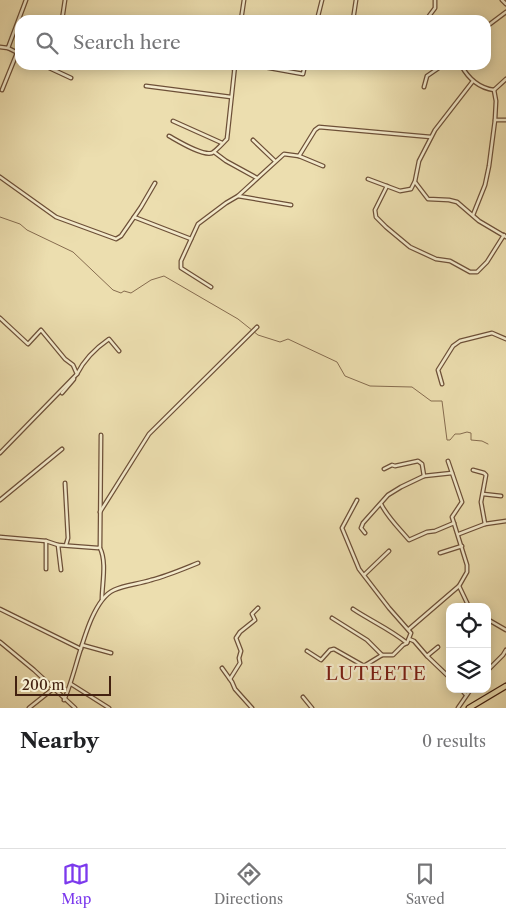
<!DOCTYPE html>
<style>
:root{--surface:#fff;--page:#f2f2f2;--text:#202124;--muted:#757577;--line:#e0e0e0;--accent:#7c3aed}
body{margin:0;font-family:"Libre Caslon Text",serif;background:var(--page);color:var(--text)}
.controls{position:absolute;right:15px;bottom:15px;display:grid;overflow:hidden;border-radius:10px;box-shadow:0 2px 12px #0003}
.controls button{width:45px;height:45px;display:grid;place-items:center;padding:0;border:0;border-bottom:1px solid var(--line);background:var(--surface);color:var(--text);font:25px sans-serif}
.scale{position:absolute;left:15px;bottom:12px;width:96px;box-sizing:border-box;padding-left:5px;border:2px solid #432110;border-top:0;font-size:14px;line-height:18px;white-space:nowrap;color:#432110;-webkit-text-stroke:4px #f3eacb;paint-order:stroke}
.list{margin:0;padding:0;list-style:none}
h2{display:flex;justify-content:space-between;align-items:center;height:65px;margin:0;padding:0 20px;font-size:21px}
h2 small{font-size:16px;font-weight:400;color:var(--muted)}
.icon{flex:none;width:28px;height:28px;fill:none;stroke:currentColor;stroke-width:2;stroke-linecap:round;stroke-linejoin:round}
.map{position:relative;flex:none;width:506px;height:708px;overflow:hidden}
.search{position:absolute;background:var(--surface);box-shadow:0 2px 12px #0003;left:15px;right:15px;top:15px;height:55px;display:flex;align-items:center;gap:12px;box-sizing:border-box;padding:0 18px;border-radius:15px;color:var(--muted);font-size:19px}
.sheet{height:140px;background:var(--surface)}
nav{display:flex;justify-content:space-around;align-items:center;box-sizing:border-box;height:70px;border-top:1px solid var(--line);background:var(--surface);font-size:14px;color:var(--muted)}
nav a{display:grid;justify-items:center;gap:2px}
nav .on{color:var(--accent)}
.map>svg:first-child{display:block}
</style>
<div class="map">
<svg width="506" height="708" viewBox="0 0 506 708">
<rect width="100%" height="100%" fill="#ecdeaf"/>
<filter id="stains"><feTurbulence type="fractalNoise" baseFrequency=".004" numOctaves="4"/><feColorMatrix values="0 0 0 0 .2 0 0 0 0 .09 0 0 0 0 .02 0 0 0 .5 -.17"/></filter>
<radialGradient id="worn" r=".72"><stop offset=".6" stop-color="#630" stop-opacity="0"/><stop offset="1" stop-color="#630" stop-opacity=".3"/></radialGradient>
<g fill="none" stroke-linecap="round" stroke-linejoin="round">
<path stroke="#866c4f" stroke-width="1" d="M0,217L20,224L27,230L73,252L113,290L121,293L124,291L131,293L151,280L164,276L238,319L258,335L280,342L288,339L337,362L345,376L370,386L412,387L431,401H442L447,440H450L455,434H460L467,432L471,433V440L482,441L488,444"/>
<g stroke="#6d5038" stroke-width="5">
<g id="minor">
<path d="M502,0L506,4"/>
<path d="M62,20L65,0"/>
<path d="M241,20L244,0"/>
<path d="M317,20L322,0"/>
<path d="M353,20L356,0"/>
<path d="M430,20L429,16L435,8V0"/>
<path d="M486,27L506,12"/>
<path d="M0,47L8,48L20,54"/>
<path d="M8,48L26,0"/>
<path d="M43,65L71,78"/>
<path d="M208,65L235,68"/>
<path d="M253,65L303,74L305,65"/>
<path d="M461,65C468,78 479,88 494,90L506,79"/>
<path d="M146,86L231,97"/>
<path d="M424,87L427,76L443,65"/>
<path d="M2,90L17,53"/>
<path d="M495,120H506"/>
<path d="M173,121L222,143"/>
<path d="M169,136C178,141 202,156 212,153C216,151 223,143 227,139L235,65"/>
<path d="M253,140L275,161"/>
<path d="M214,152L226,161L257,178"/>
<path d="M299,156L315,130L319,127L431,137"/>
<path d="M0,177L56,217L116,239L121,236L141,207L155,183"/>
<path d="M368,179L400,191L411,189L415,181L419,161L435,130L473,81"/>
<path d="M415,182L428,199L449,200L457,202L479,221L506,237"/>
<path d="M387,186L375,210L376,217L386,227L410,247L436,259L450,261L470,272H477L487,262L504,235"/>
<path d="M238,196L291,205"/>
<path d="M473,215L485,185L489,166L495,120L496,101L494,90"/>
<path d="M134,217L191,239"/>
<path d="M211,287L181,268V261L198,224L226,203L238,196L284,154L299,156L323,166"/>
<path d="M0,318L28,344L41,330L65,359L73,365L77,374"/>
<path d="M442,384L438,370L453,346L460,341L492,333L506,339"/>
<path d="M62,393L74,379"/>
<path d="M0,453L77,374C84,360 96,348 109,339L119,351"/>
<path d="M448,461L462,502L452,517L467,565V572L459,586L469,607"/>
<path d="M384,469L392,465L395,466L418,461L422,464L424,476"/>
<path d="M473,470L484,473L486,475L481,502L485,524"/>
<path d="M65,483L68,538L66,545"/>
<path d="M483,494L501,496"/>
<path d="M0,500L62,449"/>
<path d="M381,504C388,518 399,528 409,540L427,532L435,531L454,523"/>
<path d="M100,512L149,434L257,327"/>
<path d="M365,533L361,528L363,523L388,495L401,487L424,476L452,473"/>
<path d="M459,534L485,524L506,521"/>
<path d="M0,537L46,541L58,545"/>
<path d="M46,541V569"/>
<path d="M100,548C107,562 102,584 102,599"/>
<path d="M440,553L462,546"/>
<path d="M61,570L58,545L98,548L100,547L101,435"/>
<path d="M364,575L389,551"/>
<path d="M0,609L81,649"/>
<path d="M353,609C371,621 390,629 407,643"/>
<path d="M332,618L367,640L382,655"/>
<path d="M487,619L506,630"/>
<path d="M409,629L459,586"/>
<path d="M409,639L414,641L427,656L438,647"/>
<path d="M0,642L34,670L75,708"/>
<path d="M82,645L111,653"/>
<path d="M307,651L321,660L330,650L334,649L364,666L382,655H393L403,645L407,643L411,633L389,608L359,569L342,528L357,500"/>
<path d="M427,656L450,678"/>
<path d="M222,668L232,682L235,689L252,708"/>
<path d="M487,671L503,655L506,650"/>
<path d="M230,679L240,663L239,658L241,651L236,638L240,632L255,620L252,614L258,608"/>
<path d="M71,684L109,708"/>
<path d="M461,689L466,695"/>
<path d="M303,697L312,708"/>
<path d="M64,700C77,673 87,602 114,590C125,585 139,584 151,580C167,576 183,569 198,563"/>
<path d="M29,708L54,688"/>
<path d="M458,708L471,689"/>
</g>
</g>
<g stroke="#432110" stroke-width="7">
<path id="primary" d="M469,708L506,686"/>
</g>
<use href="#minor" stroke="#f3eacb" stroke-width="2.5"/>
<use href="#primary" stroke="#ecdeaf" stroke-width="4.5"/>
</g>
<g text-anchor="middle" stroke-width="4.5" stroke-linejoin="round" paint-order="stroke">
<g font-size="19" letter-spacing="1" fill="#7a1f14" stroke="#f3eacb">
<text x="376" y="680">LUTEETE</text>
</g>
</g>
<rect width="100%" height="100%" filter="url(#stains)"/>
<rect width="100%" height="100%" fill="url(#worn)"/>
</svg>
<div class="controls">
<button><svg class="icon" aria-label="locate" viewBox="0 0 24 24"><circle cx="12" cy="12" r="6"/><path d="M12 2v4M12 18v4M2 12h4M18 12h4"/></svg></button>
<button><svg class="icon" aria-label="layers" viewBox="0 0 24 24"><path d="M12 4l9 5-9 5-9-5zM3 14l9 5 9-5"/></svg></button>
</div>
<div class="scale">200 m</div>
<div class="search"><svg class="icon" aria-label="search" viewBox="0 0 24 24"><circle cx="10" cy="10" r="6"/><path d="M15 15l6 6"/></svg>Search here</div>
</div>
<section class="sheet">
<h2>Nearby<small>0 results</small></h2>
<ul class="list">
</ul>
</section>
<nav>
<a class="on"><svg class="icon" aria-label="map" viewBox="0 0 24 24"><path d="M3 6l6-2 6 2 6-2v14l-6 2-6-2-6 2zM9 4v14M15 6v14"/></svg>Map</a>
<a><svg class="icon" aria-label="directions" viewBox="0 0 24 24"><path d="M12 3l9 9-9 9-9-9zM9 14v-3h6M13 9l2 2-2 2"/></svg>Directions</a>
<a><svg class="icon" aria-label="saved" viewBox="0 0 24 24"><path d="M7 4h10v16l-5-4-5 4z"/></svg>Saved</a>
</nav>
